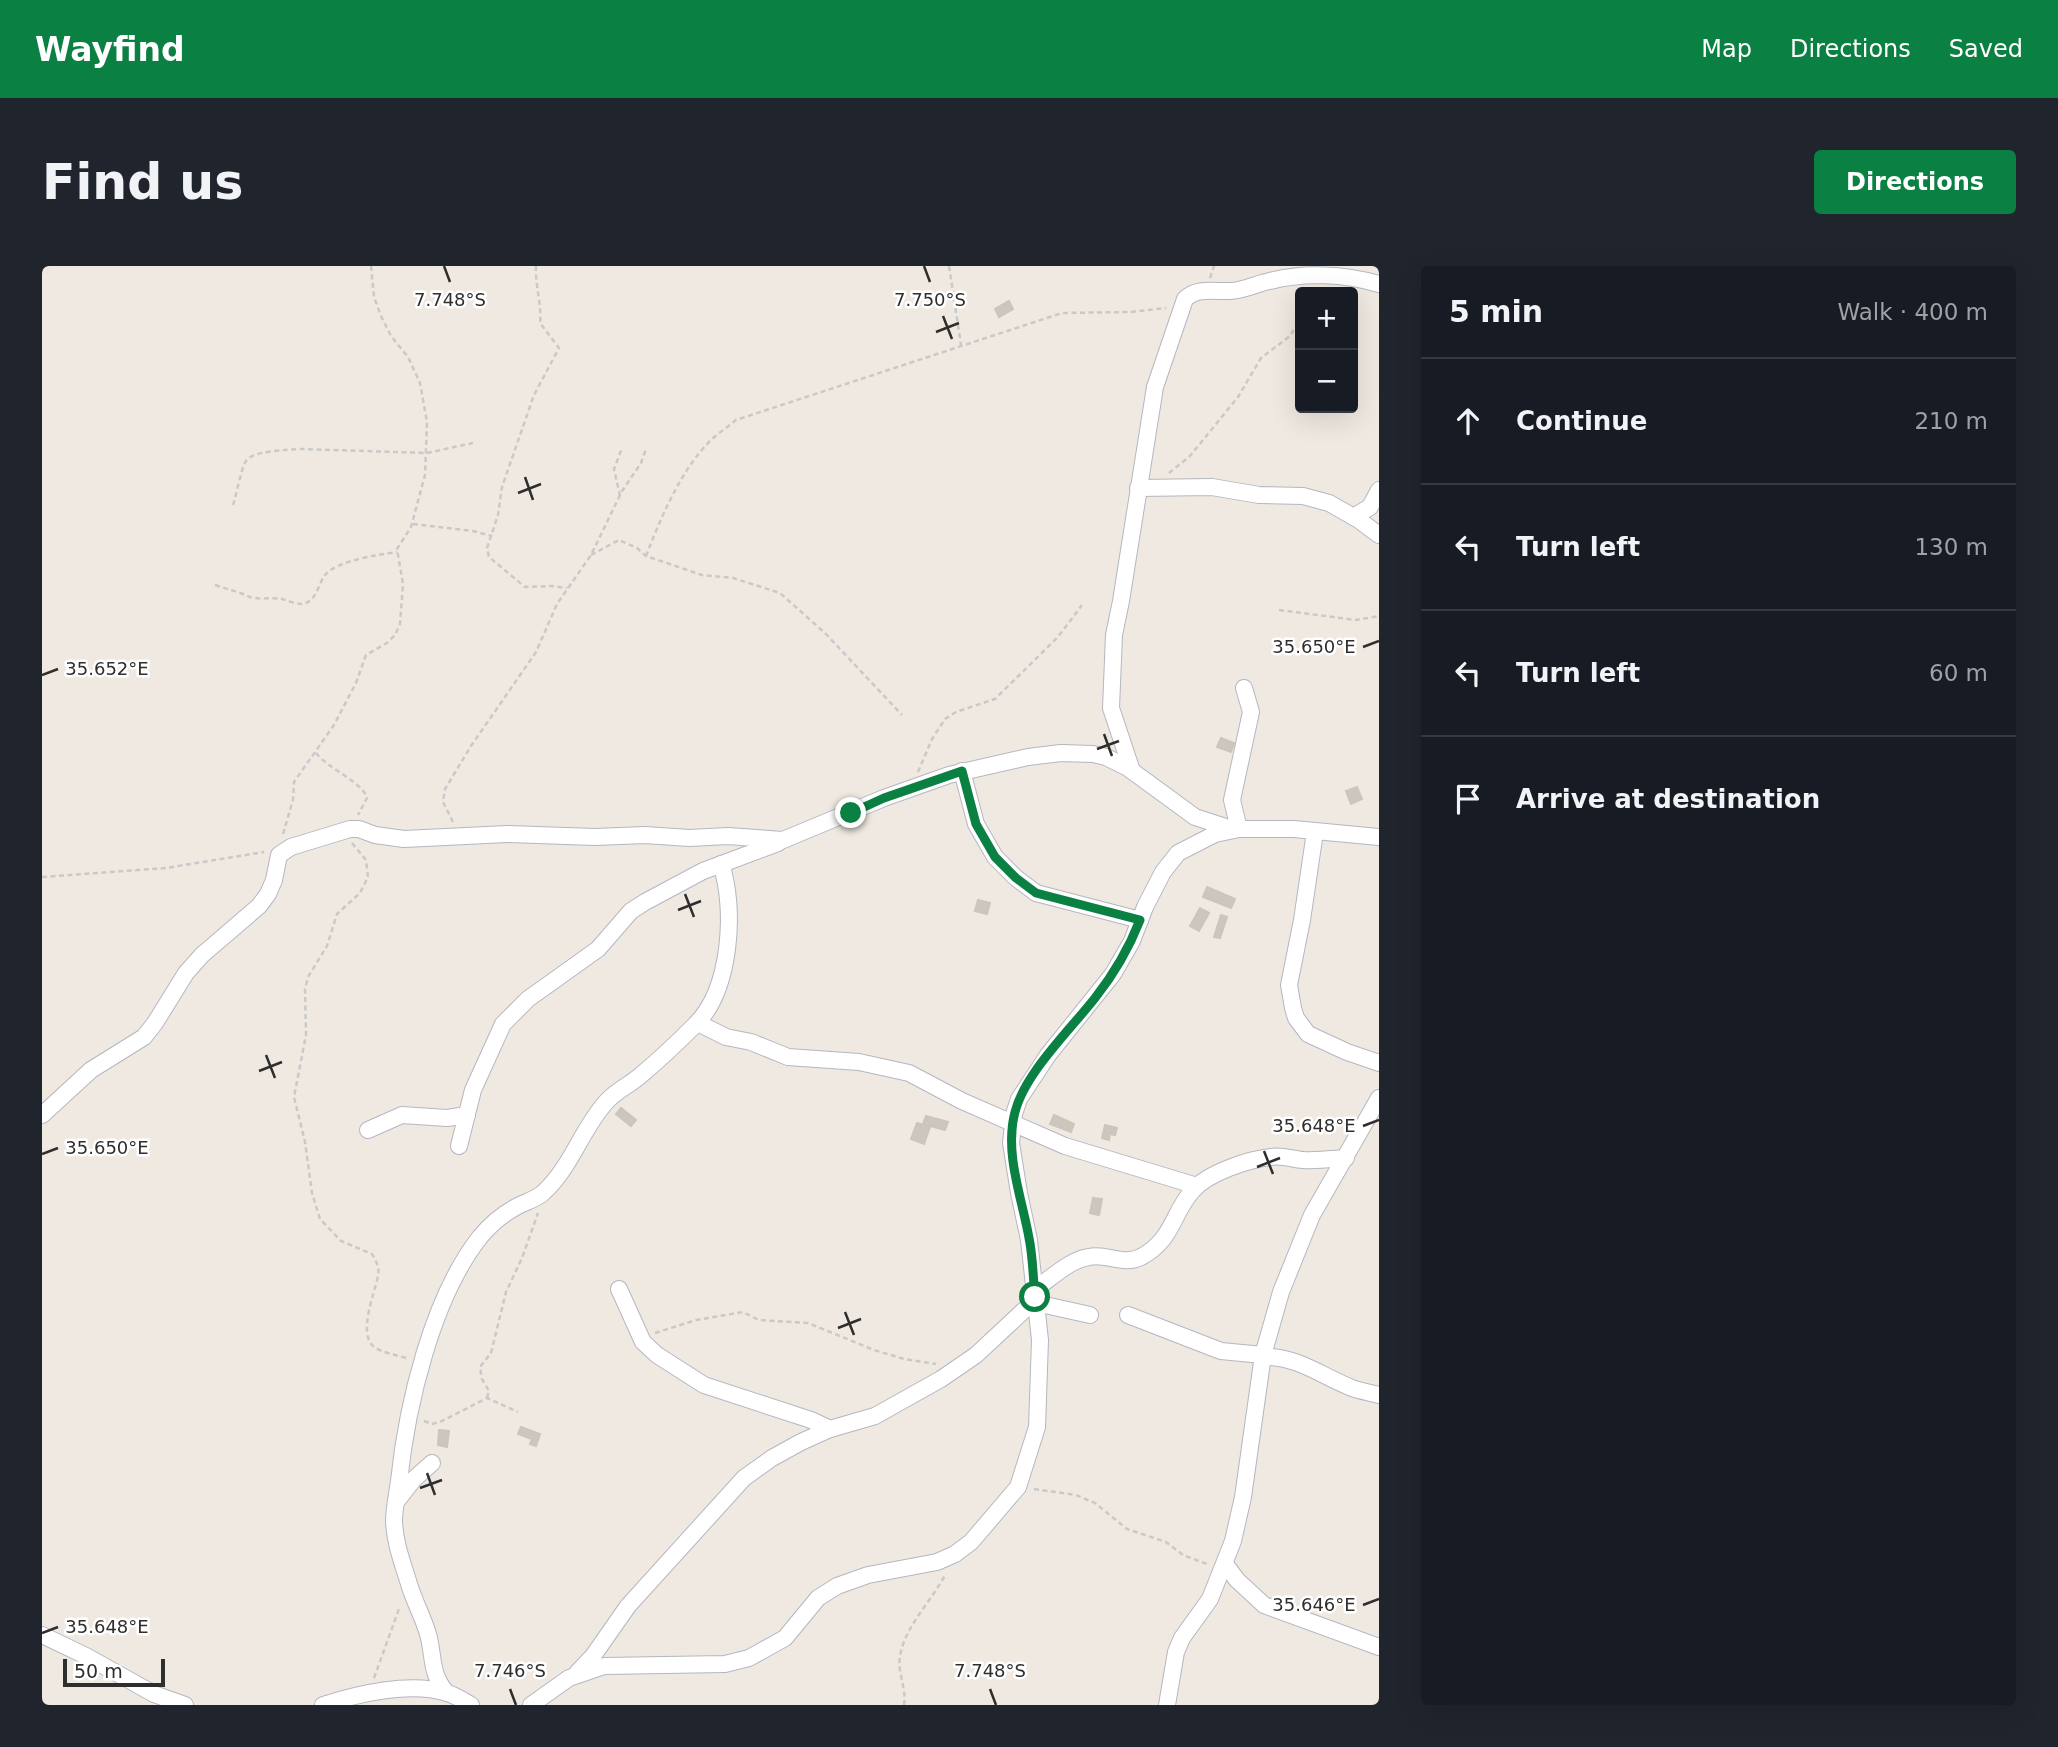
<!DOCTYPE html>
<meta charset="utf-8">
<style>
:root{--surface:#171b24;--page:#20242c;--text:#f1f3f6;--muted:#9ea1a6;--line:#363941;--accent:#0b8043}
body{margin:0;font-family:"DejaVu Sans",sans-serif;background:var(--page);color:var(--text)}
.controls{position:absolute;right:21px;top:21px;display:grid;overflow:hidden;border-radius:7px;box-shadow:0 7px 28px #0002}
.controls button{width:63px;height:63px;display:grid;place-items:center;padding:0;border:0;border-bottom:2px solid var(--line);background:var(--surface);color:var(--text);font:35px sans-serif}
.scale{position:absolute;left:21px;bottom:18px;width:102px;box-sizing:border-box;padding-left:7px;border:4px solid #2e2e2e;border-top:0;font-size:19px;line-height:24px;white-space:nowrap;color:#2e2e2e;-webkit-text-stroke:5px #fff;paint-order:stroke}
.stop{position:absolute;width:21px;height:21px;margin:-16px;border:5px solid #0b8043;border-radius:50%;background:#fff}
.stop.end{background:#0b8043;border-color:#fff;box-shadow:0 2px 7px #0008}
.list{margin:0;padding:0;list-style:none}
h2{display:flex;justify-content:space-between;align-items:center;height:91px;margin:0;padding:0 28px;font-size:30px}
h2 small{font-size:23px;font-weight:400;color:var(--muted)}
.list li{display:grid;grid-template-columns:46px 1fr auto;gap:21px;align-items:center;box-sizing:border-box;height:126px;padding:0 28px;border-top:2px solid var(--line)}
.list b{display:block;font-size:26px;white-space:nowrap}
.list em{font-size:23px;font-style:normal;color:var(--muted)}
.icon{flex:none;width:38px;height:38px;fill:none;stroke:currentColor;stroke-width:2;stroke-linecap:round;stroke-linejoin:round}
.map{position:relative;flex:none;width:1337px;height:1439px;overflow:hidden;border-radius:7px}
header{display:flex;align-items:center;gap:42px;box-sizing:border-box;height:98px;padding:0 35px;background:var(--accent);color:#fff}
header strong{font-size:33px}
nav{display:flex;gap:38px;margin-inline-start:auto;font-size:24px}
.intro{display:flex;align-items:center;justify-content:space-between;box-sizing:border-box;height:168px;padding:0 42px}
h1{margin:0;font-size:49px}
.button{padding:18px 32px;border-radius:7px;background:var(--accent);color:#fff;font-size:24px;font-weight:700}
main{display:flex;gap:42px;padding:0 42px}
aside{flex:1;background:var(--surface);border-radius:7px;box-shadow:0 7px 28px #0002}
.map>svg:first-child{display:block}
</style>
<header>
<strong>Wayfind</strong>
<nav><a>Map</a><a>Directions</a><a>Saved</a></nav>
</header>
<div class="intro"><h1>Find us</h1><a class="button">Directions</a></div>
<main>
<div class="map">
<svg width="1337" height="1439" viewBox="0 0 1337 1439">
<rect width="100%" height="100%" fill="#efe9e1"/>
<g fill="#cbc7bf" stroke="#cbc5ba" stroke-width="2">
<path d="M967,35L971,43L957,51L953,43Z"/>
<path d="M1179,472L1192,477L1189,486L1175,481Z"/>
<path d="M1315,521L1320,533L1309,538L1304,525Z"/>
<path d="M1165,621L1193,633L1189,642L1161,631Z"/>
<path d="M936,634L948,637L945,648L933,645Z"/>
<path d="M1158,642L1167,647L1157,665L1148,660Z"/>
<path d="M1179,649L1185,651L1178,672L1172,671Z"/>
<path d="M579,842L594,854L589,860L574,848Z"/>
<path d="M1012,849L1032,858L1029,866L1008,858Z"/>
<path d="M884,850L906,856L903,864L881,858Z"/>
<path d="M875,857L888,861L882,878L869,873Z"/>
<path d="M1063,859L1075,862L1073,869L1068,868L1067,874L1060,872Z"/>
<path d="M1051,932L1060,933L1057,949L1048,947Z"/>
<path d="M479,1161L498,1168L494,1180L488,1178L490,1173L476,1168Z"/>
<path d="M397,1164L407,1165L405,1181L396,1179Z"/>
</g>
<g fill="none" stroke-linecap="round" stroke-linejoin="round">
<g stroke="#b4b7c1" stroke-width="18">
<g id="minor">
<path d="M1096,222L1170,221L1217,229L1261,230L1287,237L1317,254L1337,269"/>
<path d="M1311,251L1328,241L1337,224"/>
<path d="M920,505L934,558L953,591L974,612L994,627L1098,654"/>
<path d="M1090,505L1069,442L1072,369L1079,335L1113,121L1143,33C1158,19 1177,28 1196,24C1207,22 1217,17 1228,15C1263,6 1302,8 1337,18"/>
<path d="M1197,563L1190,534L1209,446L1202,422"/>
<path d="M1273,566L1260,654L1247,719L1251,742L1254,752L1266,768L1305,786L1337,797"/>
<path d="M656,757L684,771L709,776L746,791L817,796L867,807L920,835L1023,880L1155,920"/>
<path d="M0,849L49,804L102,771L113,757L144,707L160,689L217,640L226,628L232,614L237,589L249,581L308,563H317L333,569L362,573L465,568L553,571L603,569L647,572L686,570L741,574L842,532L907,509L986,491L1019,487L1051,488L1064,491L1086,502L1153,551L1190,563"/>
<path d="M326,864L360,849L405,852L425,849"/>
<path d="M417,880L431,824L461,758L486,733L556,683L589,645L603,636L661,605L736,577"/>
<path d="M577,1023L601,1076L615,1089L662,1119L769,1154L788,1163"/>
<path d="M992,1024C1008,1013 1027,994 1047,991C1065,987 1081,1000 1099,991C1132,973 1130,947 1151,924C1166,907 1207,893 1229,891C1240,889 1250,893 1261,894C1275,895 1290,893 1304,892"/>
<path d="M994,1037L1048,1049"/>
<path d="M1086,1049L1179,1085L1221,1089"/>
<path d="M1221,1091C1256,1090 1279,1110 1310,1122C1319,1125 1328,1127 1337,1129"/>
<path d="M354,1236L372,1213L390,1197"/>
<path d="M1183,1298L1195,1314L1222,1339L1337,1381"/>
<path d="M0,1369L44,1390L112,1428L143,1439"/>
<path d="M535,1407L551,1390L586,1340L702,1212L730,1192L759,1176L788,1163L833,1150L899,1113L934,1089L993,1034"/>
<path d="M405,1427C388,1409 392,1389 386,1368C381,1351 372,1335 367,1318C361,1298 353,1278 352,1256C352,1242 355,1229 357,1215C365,1139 390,1032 438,971C448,959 461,948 474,941C483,936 495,933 502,926C530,900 540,862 565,835C575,824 588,819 599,809C617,794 636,776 653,759C689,724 694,643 679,598"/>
<path d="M281,1439C315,1428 369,1415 405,1427C413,1429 422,1435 429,1439"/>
<path d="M489,1439L527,1412L562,1400L683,1398L707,1392L743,1372L776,1332L795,1320L826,1309L895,1296L913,1288L929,1276L976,1221L995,1161L998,1074L987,974L977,927L969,877L972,848L977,833L1006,789L1071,708L1090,675L1103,641L1121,606L1136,587L1173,568L1197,563H1252L1337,571"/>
<path d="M1125,1439L1134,1386L1140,1372L1168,1333L1191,1275L1201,1231L1221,1089L1239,1026L1270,949L1337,832"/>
</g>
</g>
<g stroke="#c9c9c9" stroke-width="2.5" stroke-dasharray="5 3.5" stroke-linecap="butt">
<path d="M494,0C493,20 500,39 498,57L517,82L492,129L460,221L456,249L445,282L447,291L483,321L510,320L525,322"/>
<path d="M907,0L919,79"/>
<path d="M1168,12L1172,0"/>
<path d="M1127,207L1148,190L1196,131L1219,92L1248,70L1258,53"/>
<path d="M578,230L572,203L580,182"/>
<path d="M191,239C194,230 200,200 204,195C211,184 247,184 259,183L385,187L431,177"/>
<path d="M371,258L431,265L450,270"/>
<path d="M549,289L577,274L595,282L604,290L660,309L691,312L738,327L784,368L860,449"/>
<path d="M604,290C619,251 639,204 668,175C676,167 686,161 694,154L1020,47L1088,46L1124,42"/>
<path d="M173,319C185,323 197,326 208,331C217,334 231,331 240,333C248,335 259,341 266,336C275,331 277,317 283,309C296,294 336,289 355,286"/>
<path d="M1237,344L1314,354L1337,350"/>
<path d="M274,487C285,502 322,517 325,532L316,549"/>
<path d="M876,506L890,473L903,453L914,446L953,433L1016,371L1040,339"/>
<path d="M411,556L401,536L403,523L429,480L494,386L515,338L549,289L580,225L599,197L604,183"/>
<path d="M241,568L251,534L252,516L292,459L314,417L324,389L345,377L353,369L358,358L361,318L355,283L369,261L383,209L385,156L378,117L366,91L349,70L339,50L332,31L329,0"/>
<path d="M310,577L324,594L326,611L318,627L295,648L285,680L266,711L263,723L264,769L252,831L263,876L270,927L278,953L299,975L330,988C334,995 338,1002 336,1010C333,1026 316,1066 331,1080C339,1087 356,1089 367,1093"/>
<path d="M0,611L124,602L222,586"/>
<path d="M613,1067L654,1054L701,1046L717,1054L766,1057L832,1084L862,1093L894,1098"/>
<path d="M445,1132L447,1125L440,1113L438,1101L449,1087L464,1026L480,992L496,947"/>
<path d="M382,1155L390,1158L398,1156L445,1132L476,1146"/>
<path d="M992,1223L1034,1229L1053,1237L1085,1263L1124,1276L1141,1289L1165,1298"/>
<path d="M332,1412L358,1340"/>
<path d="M862,1439C865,1422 855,1407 858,1390C863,1360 889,1336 903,1309"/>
</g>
<use href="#minor" stroke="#fff" stroke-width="16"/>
</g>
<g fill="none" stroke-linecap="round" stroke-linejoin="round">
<path stroke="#0b8043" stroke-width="9" d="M809,547L842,532L920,505L934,558L953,591L974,612L994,627L1098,654C1087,682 1072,708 1053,732C1028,764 983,807 973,846C962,887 980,932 987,972C991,991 991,1012 993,1031"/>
</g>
<path fill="none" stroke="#2e2e2e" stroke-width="2.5" d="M402,0L408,16M882,0L888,16M901,50L910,73M894,66L917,57M483,211L491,234M476,227L499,218M1321,381L1337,375M0,409L16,403M1062,468L1070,490M1055,483L1077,475M643,628L652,651M636,644L659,635M224,789L233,812M217,805L240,796M1321,860L1337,854M1222,885L1231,908M0,888L16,882M1215,901L1238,892M803,1046L812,1069M796,1062L819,1053M385,1207L393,1229M378,1222L400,1214M1321,1339L1337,1333M0,1367L16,1361M468,1423L474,1439M948,1423L954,1439"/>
<g font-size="18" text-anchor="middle" fill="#2e2e2e" stroke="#fff" stroke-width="5" stroke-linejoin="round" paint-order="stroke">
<text x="408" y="40">7.748°S</text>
<text x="888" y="40">7.750°S</text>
<text x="1272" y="387">35.650°E</text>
<text x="65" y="409">35.652°E</text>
<text x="1272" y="866">35.648°E</text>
<text x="65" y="888">35.650°E</text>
<text x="1272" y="1345">35.646°E</text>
<text x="65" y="1367">35.648°E</text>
<text x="468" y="1411">7.746°S</text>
<text x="948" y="1411">7.748°S</text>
</g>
</svg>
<div class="controls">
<button>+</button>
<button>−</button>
</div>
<div class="scale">50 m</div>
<div class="stop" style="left:993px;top:1031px"></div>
<div class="stop end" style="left:809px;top:547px"></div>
</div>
<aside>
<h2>5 min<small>Walk · 400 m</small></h2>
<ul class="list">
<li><svg class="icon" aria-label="ahead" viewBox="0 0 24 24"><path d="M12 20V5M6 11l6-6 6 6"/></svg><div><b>Continue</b></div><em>210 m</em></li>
<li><svg class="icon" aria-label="left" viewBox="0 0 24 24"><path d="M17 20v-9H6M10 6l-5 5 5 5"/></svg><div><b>Turn left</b></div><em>130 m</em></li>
<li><svg class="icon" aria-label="left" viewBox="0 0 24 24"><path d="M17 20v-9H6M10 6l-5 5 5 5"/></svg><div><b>Turn left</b></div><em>60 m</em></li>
<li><svg class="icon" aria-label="arrive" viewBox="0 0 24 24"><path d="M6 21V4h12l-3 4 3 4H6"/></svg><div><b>Arrive at destination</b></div></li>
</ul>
</aside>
</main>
